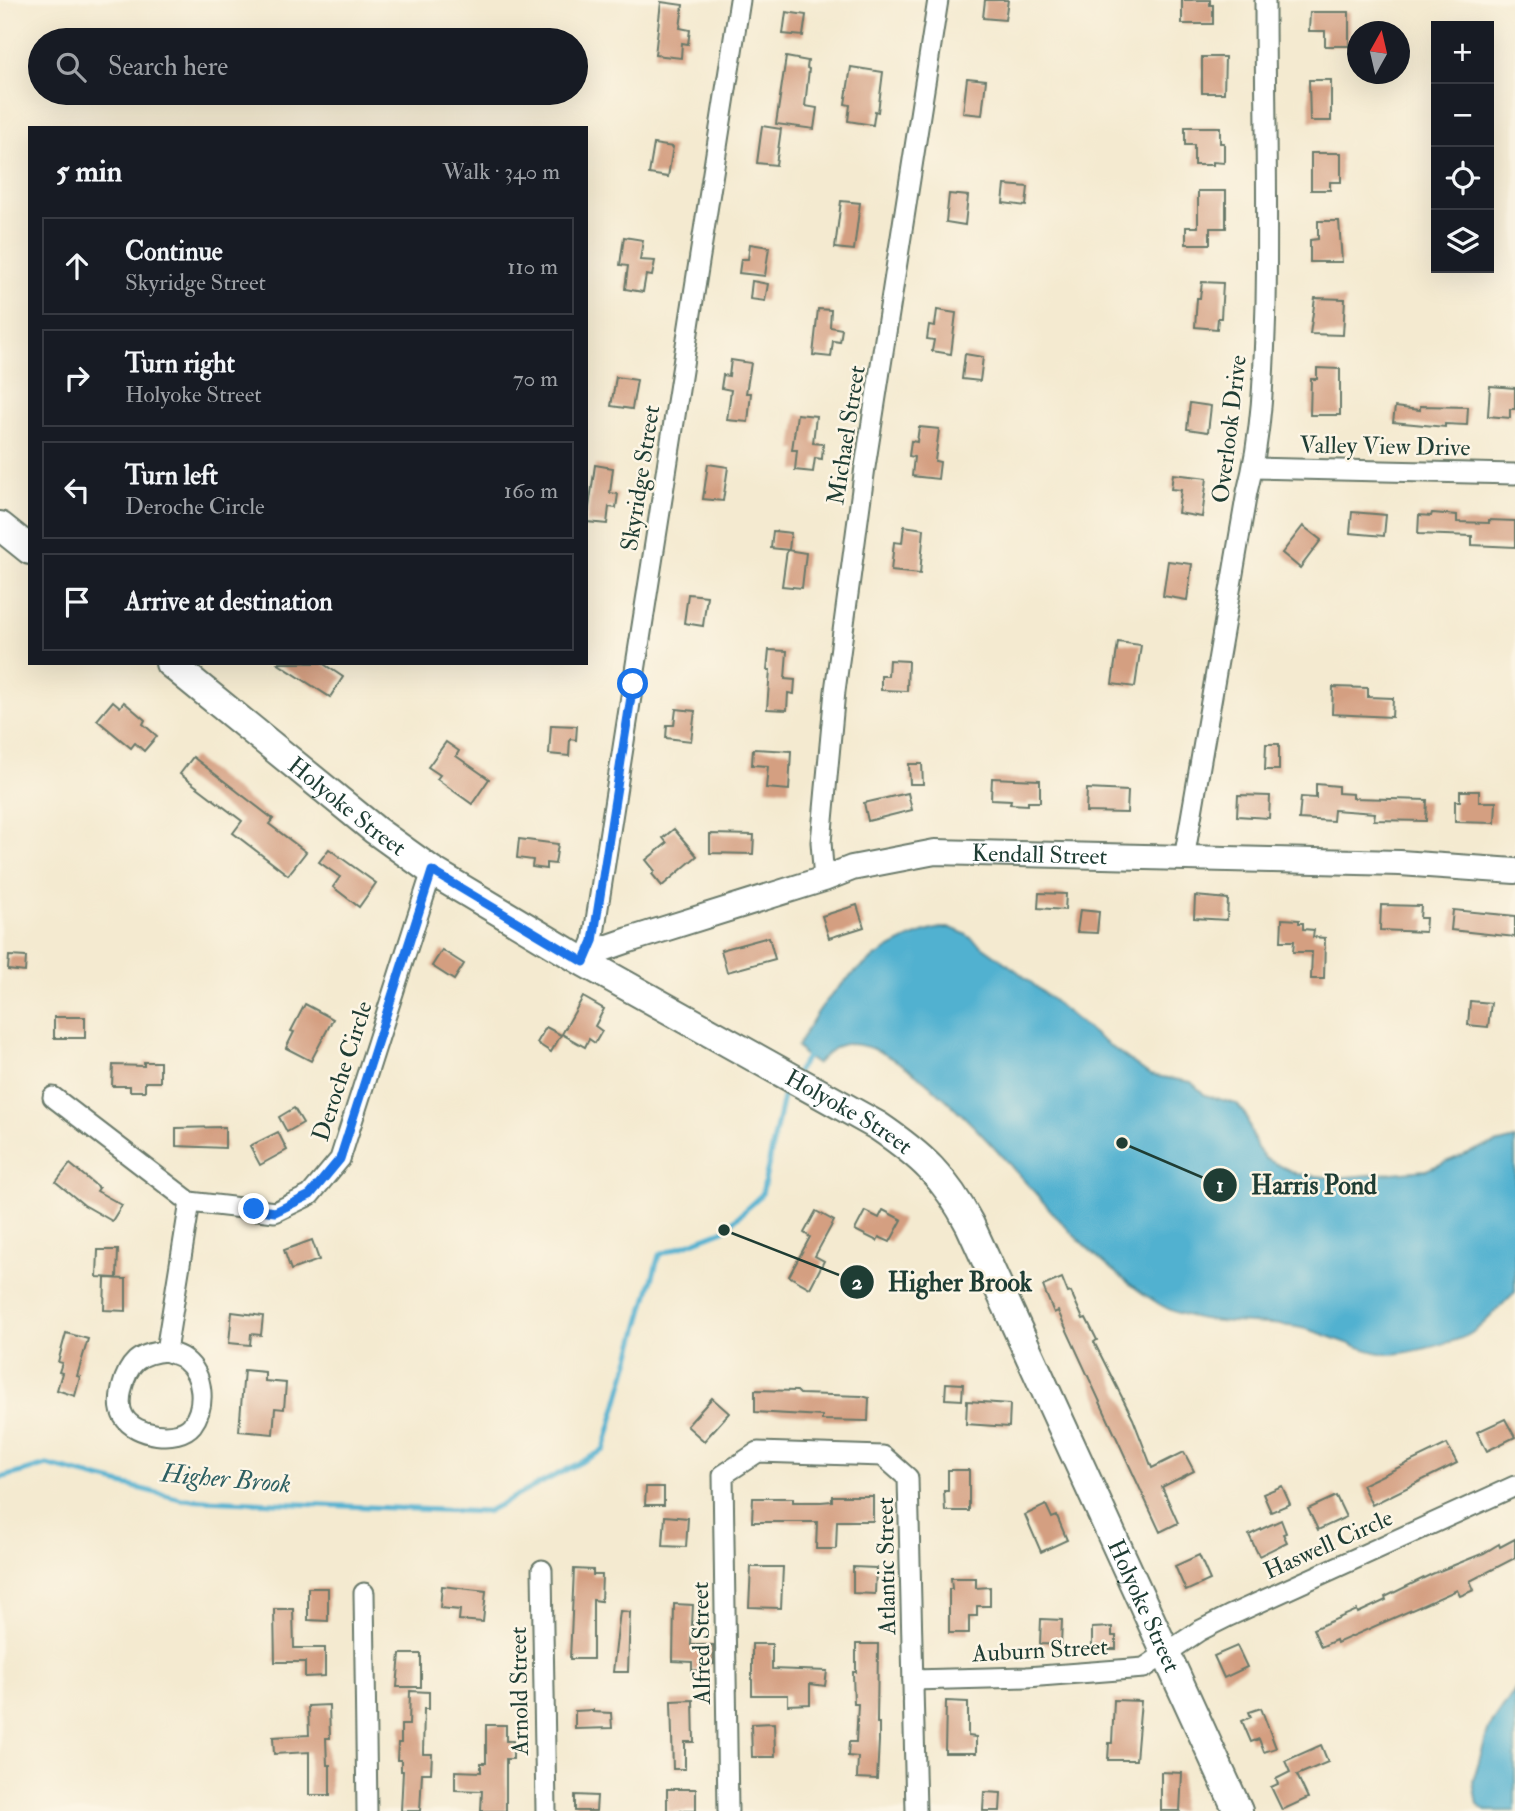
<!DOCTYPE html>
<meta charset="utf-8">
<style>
:root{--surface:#171b24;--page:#242831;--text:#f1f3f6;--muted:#9ea1a6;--line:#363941}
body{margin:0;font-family:"IM FELL Double Pica",serif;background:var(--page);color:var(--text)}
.controls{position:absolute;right:21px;top:21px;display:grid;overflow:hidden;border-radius:0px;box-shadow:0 7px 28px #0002}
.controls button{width:63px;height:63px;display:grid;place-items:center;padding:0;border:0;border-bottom:2px solid var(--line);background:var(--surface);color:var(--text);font:35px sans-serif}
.compass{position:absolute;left:1347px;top:21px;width:63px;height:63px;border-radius:50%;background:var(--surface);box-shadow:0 7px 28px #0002;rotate:8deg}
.stop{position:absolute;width:21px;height:21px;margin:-16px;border:5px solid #1a73e8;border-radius:50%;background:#fff}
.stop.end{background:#1a73e8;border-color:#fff;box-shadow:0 2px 7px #0008}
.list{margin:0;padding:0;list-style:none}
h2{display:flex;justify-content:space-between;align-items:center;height:91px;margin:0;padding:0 28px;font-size:30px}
h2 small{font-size:23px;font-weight:400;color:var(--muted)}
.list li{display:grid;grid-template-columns:46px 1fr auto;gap:21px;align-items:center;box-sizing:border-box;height:98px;margin:0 14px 14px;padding:0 14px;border:2px solid var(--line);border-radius:0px}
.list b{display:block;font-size:26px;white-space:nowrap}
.list p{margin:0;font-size:23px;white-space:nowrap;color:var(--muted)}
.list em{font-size:23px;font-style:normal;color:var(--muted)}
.icon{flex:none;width:38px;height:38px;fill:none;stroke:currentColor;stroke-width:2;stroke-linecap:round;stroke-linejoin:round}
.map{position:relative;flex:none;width:1515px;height:1811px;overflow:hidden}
.search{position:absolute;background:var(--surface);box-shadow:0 7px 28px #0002;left:28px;top:28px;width:560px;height:77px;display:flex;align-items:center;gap:18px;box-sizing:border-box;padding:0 24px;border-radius:38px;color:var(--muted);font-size:26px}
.panel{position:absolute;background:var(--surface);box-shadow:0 7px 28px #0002;left:28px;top:126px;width:560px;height:539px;border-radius:0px}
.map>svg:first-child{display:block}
</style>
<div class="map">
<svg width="1515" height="1811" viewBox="0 0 1515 1811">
<rect width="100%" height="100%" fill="#fcf5e5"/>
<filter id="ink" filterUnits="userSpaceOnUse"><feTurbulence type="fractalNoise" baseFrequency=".0143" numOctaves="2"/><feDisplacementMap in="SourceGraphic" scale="14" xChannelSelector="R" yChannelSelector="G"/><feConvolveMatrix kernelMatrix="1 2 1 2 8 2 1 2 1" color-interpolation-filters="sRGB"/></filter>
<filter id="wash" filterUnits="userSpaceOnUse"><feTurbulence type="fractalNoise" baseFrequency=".00686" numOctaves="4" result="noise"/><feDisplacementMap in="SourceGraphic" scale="28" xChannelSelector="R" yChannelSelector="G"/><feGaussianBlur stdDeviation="1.57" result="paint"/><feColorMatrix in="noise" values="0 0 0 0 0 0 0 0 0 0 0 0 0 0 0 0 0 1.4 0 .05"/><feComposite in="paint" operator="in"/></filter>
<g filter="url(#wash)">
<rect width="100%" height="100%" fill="#f4ead0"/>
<g fill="#51b1d0" stroke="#387782" stroke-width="2">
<path d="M940,928H951L965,934L1017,971L1095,1035L1150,1075L1191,1082L1205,1095L1237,1104L1246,1116L1257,1148L1266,1159L1297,1174L1335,1178L1426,1170L1483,1147L1515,1139V1292C1501,1305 1488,1321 1473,1332C1460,1342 1402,1355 1386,1354C1366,1352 1331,1336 1310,1330C1262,1317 1203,1331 1159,1304C1128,1285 1099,1260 1073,1234C1026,1188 914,1039 846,1044C834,1045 825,1056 816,1064L806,1057L797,1047C805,1033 813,1018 823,1005C851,970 895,938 940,928Z"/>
<path d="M1515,1690V1811H1486L1477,1805L1473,1781L1489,1728Z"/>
</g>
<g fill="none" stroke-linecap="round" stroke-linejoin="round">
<g stroke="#51b1d0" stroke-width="5">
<path d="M797,1072L809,1054"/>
<path d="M0,1478L47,1465L181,1499L486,1512L604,1450L659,1255L724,1230L762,1194L783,1097L789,1087"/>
</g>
</g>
<g id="blocks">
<g fill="#d49f81">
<path d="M985,0H1008L1005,20L983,18Z"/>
<path d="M1182,0H1210V5H1213V24H1182Z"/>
<path d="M661,2L683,5L680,28L690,30L688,44L682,43L681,58L655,55Z"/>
<path d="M786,12L806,15L803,36L783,34Z"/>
<path d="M1310,12H1349V46H1325V31H1309Z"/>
<path d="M786,57L808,61L807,68L809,69L805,106L817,108L814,129L776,124Z"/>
<path d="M1202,57H1225L1224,93H1202Z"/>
<path d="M851,67L883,72L878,112L875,111L873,125L848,121L850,105L845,104Z"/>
<path d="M967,78L986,80L982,115L963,113Z"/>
<path d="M1309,80H1331V121H1310Z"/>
<path d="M762,126L781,129L776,165L757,163Z"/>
<path d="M1185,127H1220V143H1224V163L1213,162V165H1194V145H1185Z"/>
<path d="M654,144L673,147L668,177L649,174Z"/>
<path d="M1311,153H1341V182H1330V190H1311Z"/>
<path d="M1005,185L1028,187L1026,206L1003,203Z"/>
<path d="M1198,191H1226V228H1210V244H1186V227H1198Z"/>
<path d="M949,194L968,196L965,225L946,222Z"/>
<path d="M841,201L860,203L854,250L835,248Z"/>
<path d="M1318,221H1339L1342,262H1310V240L1318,239Z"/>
<path d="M624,237L643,240L640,260L655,261L652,276L646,275L643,292L625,289L628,266L620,265Z"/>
<path d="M750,244L769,247L765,276L739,273L741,259H748Z"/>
<path d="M752,281L768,284L765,301L750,299Z"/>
<path d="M1202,282L1223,283L1221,318H1218L1217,329L1195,327L1197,298H1200Z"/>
<path d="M1315,298L1345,299L1343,335L1310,334Z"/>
<path d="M818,309L831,310L830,327L842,329L840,342L833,341L831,357L813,355Z"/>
<path d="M937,310L956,313L951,354L932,351L934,340L927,339L929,325L935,326Z"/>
<path d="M965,354L983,357L980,381L962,379Z"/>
<path d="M731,360L751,363L746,393H751L748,422L727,420L731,390L721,388L723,375L729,376Z"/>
<path d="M1317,368L1340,369V415H1310L1311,379H1317Z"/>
<path d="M616,377L637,380L632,409L611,406Z"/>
<path d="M1490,386L1515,388V409H1510V418L1488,416Z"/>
<path d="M1190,403L1211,406L1208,432L1187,429Z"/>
<path d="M1420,406L1468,407L1467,425L1445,424V427L1393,422L1395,407L1420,410Z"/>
<path d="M797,414L816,416L813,443L823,444L822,459L815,458L813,472L795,470L797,450H792Z"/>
<path d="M919,427L939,429L935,461L940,462L938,479L912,476L914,457L909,456L911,441L917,442Z"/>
<path d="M708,464L728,467L723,501L703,499Z"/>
<path d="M595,465L613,468L610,493L618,494L616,508L609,507L607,524L587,522Z"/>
<path d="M1173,474L1207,478L1202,517L1178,513L1181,490L1171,489Z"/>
<path d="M1352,512L1386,515L1384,536L1350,533Z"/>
<path d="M1432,513L1457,515V522L1489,523V520L1515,521V547L1472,545V536L1418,534L1419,515L1431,516Z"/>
<path d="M904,526L924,529L920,574L891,571L894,542L902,543Z"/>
<path d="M1303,526L1321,540L1300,568L1282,553Z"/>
<path d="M773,531L791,533L789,550L771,548Z"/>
<path d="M787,550L806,553L802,588L782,586Z"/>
<path d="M1168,561L1192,564L1187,600L1163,596Z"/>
<path d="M688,594L707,596L703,626L684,623Z"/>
<path d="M1118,642L1141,645L1135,687L1112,684Z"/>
<path d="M769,650L787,651L785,679L795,680L794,694L788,693L787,710L767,709L770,670H767Z"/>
<path d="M889,660L908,661L907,691L881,690V676H888Z"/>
<path d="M277,663H322L343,677L330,697Z"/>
<path d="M1333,687L1368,688V697L1393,698L1392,717L1332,714Z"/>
<path d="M113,701L120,707L124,702L145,720L143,724L157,736L144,751L135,743L131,748L97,720Z"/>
<path d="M676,709L695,711L691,741L666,738L667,725H674Z"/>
<path d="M551,725L577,726L576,740L570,739L569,756L549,754Z"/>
<path d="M446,742L459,751L456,756L489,779L472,804L437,779L440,775L428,767Z"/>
<path d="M1266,744H1279V770H1265Z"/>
<path d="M753,749L791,751L789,790L766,788L768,766L752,765Z"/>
<path d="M193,757L273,819L269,824L306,852L288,875L233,833L242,821L180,774Z"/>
<path d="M909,764H922L923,784H910Z"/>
<path d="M992,778L1040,780V802H1028V805L1010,804L1011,800L991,799Z"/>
<path d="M1316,784L1338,786V793L1353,794V798L1427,800L1426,821L1374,820L1375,813L1334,810L1333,821L1299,819L1301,797L1316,798Z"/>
<path d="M1087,789L1128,791L1127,813L1086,812Z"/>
<path d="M1460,791H1479V802H1496L1495,823L1455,822V801H1460Z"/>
<path d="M908,793L912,810L868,821L864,803Z"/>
<path d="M1238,795L1270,796L1269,818L1237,816Z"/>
<path d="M674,829L697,856L662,886L652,874L655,871L646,860L667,843L663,838Z"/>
<path d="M710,834L754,835L753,854L710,853Z"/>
<path d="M519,839L558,844L555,864L546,863V869L532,867L533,860L517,858Z"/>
<path d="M329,849L376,883L359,907L333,887L340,877L319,862Z"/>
<path d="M1039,893L1066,894L1065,910L1038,908Z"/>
<path d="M1195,896L1228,899L1227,920L1194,918Z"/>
<path d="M857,905L864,927L829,938L822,916Z"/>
<path d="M1381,905L1421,906L1420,918H1426L1425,932L1380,930Z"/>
<path d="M1080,910L1099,912L1097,933L1077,932Z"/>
<path d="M1453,910L1515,916V937L1451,930Z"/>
<path d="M1282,919L1299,920V923H1303V929L1314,930L1313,937L1325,938L1324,979H1311L1312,952H1293L1294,941H1281Z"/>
<path d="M769,937L775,959L727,972L721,950Z"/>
<path d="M442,950L464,964L454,980L432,966Z"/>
<path d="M9,956L26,957L25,972L8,970Z"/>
<path d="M583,997L604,1009L595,1026L602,1031L595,1043L589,1039L585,1047L562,1034Z"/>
<path d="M1470,1001L1491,1003L1488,1027L1468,1025Z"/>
<path d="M305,1004L333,1019L311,1061L286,1048L294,1032L291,1031Z"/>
<rect x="54" y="1017" width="31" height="21"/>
<path d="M546,1027L561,1035L551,1052L537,1043Z"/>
<path d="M144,1062H160V1082H145V1091H130V1086H112L113,1065L144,1066Z"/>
<path d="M294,1108L303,1123L287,1132L279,1117Z"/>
<path d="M225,1127V1148L176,1146V1128Z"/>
<path d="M278,1132L287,1150L260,1165L250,1146Z"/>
<path d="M70,1164L99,1188L97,1191L122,1205L112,1221L84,1205L56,1182Z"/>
<path d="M883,1210L902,1220L890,1242L879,1237L877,1241L855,1230L865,1211L879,1218Z"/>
<path d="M816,1211L834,1221L815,1256L824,1261L810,1288L789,1276L810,1237L804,1233Z"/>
<path d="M312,1240L319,1260L291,1270L284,1250Z"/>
<path d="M98,1250H118L117,1278L97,1277Z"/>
<path d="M105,1278L126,1279V1311L104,1310Z"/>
<path d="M1062,1278L1068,1293L1071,1292L1083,1319L1086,1318L1097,1340L1094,1342L1133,1419L1152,1468L1184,1452L1194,1471L1162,1487L1178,1523L1160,1532L1058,1311L1054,1313L1046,1294L1043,1286Z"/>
<path d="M232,1312L263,1316L261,1335L251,1334L250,1345L229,1343Z"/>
<path d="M66,1333L88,1339L77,1376L80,1377L75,1396L57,1390L62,1373L59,1372L62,1363L58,1362Z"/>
<path d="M244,1370L265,1372V1381L286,1383L284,1409L275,1408L273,1434L239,1431Z"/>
<path d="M946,1383L963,1384L962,1400L945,1399Z"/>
<path d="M755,1390L797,1391L800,1394L862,1396L869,1398L868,1421L822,1420V1416L755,1412Z"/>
<path d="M712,1398L729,1413L704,1441L687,1426Z"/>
<path d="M967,1401L1010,1404L1009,1427L966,1424Z"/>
<path d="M1505,1419L1515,1437L1487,1451L1477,1432Z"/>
<path d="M1447,1444L1457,1463L1372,1505L1362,1485Z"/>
<path d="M948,1470H969V1511H945L944,1491H948Z"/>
<path d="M1282,1486L1290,1504L1271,1512L1263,1494Z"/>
<path d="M646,1487H664V1505H645Z"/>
<path d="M832,1496H873V1521H837L836,1549H816L817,1522H752L753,1498H793V1502H821L832,1501Z"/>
<path d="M1336,1496L1346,1517L1318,1530L1308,1509Z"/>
<path d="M1046,1505L1052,1518L1057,1516L1067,1540L1041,1552L1025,1515Z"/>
<path d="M665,1516L688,1518L686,1547L663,1546Z"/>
<path d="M1281,1520L1286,1533L1283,1534L1287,1542L1259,1556L1249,1535Z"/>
<path d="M1515,1539V1558L1470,1581L1474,1590L1460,1596L1457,1590L1337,1643L1336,1640L1321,1647L1313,1629L1357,1610L1358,1613L1386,1600L1385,1597L1432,1574L1484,1553L1499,1544L1500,1547Z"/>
<path d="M1199,1555L1210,1580L1186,1591L1175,1566Z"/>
<path d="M751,1567H783L781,1608L749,1607Z"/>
<path d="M853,1567L876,1568L875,1594L853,1593Z"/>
<path d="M574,1569L593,1570V1575H602L601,1601L593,1600V1659H570Z"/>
<path d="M951,1578H976V1588L990,1587V1606H977V1616H969V1633H949V1589H952Z"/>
<path d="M442,1586L486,1591L483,1622L459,1620L460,1610L440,1608Z"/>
<path d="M308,1588H328V1621L308,1620Z"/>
<path d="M674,1604L693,1605L691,1645H713L714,1664L706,1663V1671L692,1670V1662L673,1661Z"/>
<path d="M274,1609H293L294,1648H325V1676L305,1677V1662H275Z"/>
<path d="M620,1611L630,1612L628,1672H613Z"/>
<path d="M1041,1619L1062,1620L1061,1645L1040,1644Z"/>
<path d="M1112,1627V1636H1116V1649H1092V1628Z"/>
<path d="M752,1644H772V1669L827,1671L825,1686L810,1684V1704L788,1705V1695H752Z"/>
<path d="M856,1644H878L877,1723H879V1741L877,1779L857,1778L858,1757L848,1756L849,1742H856L858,1704H854L853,1672H856Z"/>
<path d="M1237,1646L1247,1667L1224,1678L1214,1656Z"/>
<path d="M400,1654H421V1687H397Z"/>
<path d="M410,1691L429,1692V1709H424L423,1754H432L431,1773H422L420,1811H401L403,1771H401V1760H397L398,1743H401V1725H409Z"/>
<path d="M693,1700L694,1742H685V1769H673L671,1701Z"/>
<path d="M1114,1700L1141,1701L1136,1760H1108L1109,1743H1112Z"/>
<path d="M946,1701L968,1702V1736L976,1737V1753H945Z"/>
<path d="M329,1705L330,1738H326L327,1765H330V1795H309V1752L274,1754L273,1737L309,1735L308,1706Z"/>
<path d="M1261,1708L1276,1748L1264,1752L1259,1739L1251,1742L1242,1721L1251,1717L1249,1712Z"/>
<path d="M593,1710V1712L611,1713L612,1728L575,1729V1711Z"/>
<path d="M774,1723L775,1757H752L751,1724Z"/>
<path d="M486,1725H506V1741H513V1759H506V1811H481L482,1791L455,1790V1771L481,1772V1763H486Z"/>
<path d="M1321,1745L1328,1762L1297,1775L1308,1798L1282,1810L1271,1787L1278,1784L1276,1779L1290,1772L1285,1761Z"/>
<path d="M1161,1772L1182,1773L1180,1811H1161Z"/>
<rect x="667" y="1789" width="29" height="22"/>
<path d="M984,1792L1001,1793L1000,1811H983Z"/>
<path d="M575,1795L597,1796L596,1811H575Z"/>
</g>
</g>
</g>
<g filter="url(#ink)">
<use href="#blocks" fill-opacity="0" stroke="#6a7a6b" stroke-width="2"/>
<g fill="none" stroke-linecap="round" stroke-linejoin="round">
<g stroke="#6a7a6b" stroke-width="23">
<g id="minor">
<path d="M1253,468L1515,474"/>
<path d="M1184,859L1247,492C1263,431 1264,366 1266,303C1268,202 1265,101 1265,0"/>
<path d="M824,879L821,842L835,691L865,467L938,0"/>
<path d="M584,962L593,941L597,914L740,0"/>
<path d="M53,1097L190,1202L275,1212L310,1195L340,1159L432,871"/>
<path d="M166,1351C172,1354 180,1355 185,1360C204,1375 206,1406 192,1425C178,1442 135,1436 124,1417C115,1403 124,1372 136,1361C144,1354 155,1352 166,1351L190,1202"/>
<path d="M542,1570L546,1811"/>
<path d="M364,1593L367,1811"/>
<path d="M913,1680L1027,1677L1144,1668L1199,1631L1229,1616L1515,1486"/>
<path d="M728,1811L723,1475L758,1452L883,1456L908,1478L916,1811"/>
</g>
</g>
<g stroke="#6a7a6b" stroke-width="28">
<g id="tertiary">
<path id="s1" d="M584,962L603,949L629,940L824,879L852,868L935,852L1400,863L1515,871"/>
</g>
</g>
<g stroke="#6a7a6b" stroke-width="32">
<g id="secondary">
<path d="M0,526L30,550"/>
<path id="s2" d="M170,663L375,830L432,871L584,962L878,1126C922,1156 945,1177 970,1225L1238,1811"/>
</g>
</g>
<use href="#minor" stroke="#fff" stroke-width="19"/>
<use href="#tertiary" stroke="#fff" stroke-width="24"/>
<use href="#secondary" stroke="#fff" stroke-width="28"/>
</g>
</g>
<g fill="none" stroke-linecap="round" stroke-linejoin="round" filter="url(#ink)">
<path stroke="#1a73e8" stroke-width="9" d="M254,1209L275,1212L310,1195L340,1159L432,871L584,962L593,941L633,684"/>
</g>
<g text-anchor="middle" stroke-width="5" stroke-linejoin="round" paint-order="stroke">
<g font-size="24" fill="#1f3d34" stroke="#fcf5e5">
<text transform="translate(1229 429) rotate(-83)" y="8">Overlook Drive</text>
<text transform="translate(846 435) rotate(-81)" y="8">Michael Street</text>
<text transform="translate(1385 446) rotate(1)" y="8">Valley View Drive</text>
<text transform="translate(640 478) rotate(-81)" y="8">Skyridge Street</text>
<text dy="8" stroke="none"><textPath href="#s2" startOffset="228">Holyoke Street</textPath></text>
<text dy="8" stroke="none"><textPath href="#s1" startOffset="474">Kendall Street</textPath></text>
<text transform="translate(342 1071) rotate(-72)" y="8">Deroche Circle</text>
<text dy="8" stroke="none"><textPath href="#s2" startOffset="816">Holyoke Street</textPath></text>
<text transform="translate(1328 1544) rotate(-24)" y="8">Haswell Circle</text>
<text transform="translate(886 1566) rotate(-91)" y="8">Atlantic Street</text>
<text dy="8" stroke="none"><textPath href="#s2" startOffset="1404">Holyoke Street</textPath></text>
<text transform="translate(701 1643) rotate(-91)" y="8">Alfred Street</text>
<text transform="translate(1040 1650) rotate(-3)" y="8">Auburn Street</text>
<text transform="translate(519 1691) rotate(-91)" y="8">Arnold Street</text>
</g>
<g font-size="26" font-style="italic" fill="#2e6063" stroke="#fcf5e5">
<text transform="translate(226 1478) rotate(5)" y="9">Higher Brook</text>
</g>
</g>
<path fill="none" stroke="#1f3d34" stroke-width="2.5" d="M1122 1143L1220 1185M724 1230L857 1282"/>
<g fill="#1f3d34" stroke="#fcf5e5" stroke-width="2.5">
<circle cx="1122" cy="1143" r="7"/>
<circle cx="724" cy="1230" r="7"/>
<circle cx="1220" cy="1185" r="18"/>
<circle cx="857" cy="1282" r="18"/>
</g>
<g font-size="21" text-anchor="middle" font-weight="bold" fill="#fff">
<text x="1220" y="1192">1</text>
<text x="857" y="1289">2</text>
</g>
<g font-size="26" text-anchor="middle" font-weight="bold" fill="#1f3d34" stroke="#fcf5e5" stroke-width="5" stroke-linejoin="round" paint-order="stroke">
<text x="1314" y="1194">Harris Pond</text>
<text x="960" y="1291">Higher Brook</text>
</g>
</svg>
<div class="controls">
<button>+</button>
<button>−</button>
<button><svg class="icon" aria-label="locate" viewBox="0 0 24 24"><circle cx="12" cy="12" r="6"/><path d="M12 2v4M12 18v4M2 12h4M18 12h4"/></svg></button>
<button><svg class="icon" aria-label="layers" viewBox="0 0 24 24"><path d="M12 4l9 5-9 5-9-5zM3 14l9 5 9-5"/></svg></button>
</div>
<svg class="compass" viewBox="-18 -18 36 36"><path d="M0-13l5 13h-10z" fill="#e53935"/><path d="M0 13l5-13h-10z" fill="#9ea1a6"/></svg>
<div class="stop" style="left:633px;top:684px"></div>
<div class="stop end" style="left:254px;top:1209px"></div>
<div class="search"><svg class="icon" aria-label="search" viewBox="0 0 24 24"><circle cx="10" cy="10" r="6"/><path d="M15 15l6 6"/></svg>Search here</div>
<section class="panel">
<h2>5 min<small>Walk · 340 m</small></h2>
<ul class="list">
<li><svg class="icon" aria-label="ahead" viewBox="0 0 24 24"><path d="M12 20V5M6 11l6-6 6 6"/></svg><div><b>Continue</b><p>Skyridge Street</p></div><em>110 m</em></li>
<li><svg class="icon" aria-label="right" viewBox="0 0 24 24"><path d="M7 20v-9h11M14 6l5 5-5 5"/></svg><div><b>Turn right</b><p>Holyoke Street</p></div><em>70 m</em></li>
<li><svg class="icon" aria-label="left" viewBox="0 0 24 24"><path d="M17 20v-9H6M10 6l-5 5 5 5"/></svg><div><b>Turn left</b><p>Deroche Circle</p></div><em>160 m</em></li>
<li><svg class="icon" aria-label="arrive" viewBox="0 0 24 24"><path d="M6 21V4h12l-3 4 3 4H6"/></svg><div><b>Arrive at destination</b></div></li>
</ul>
</section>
</div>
